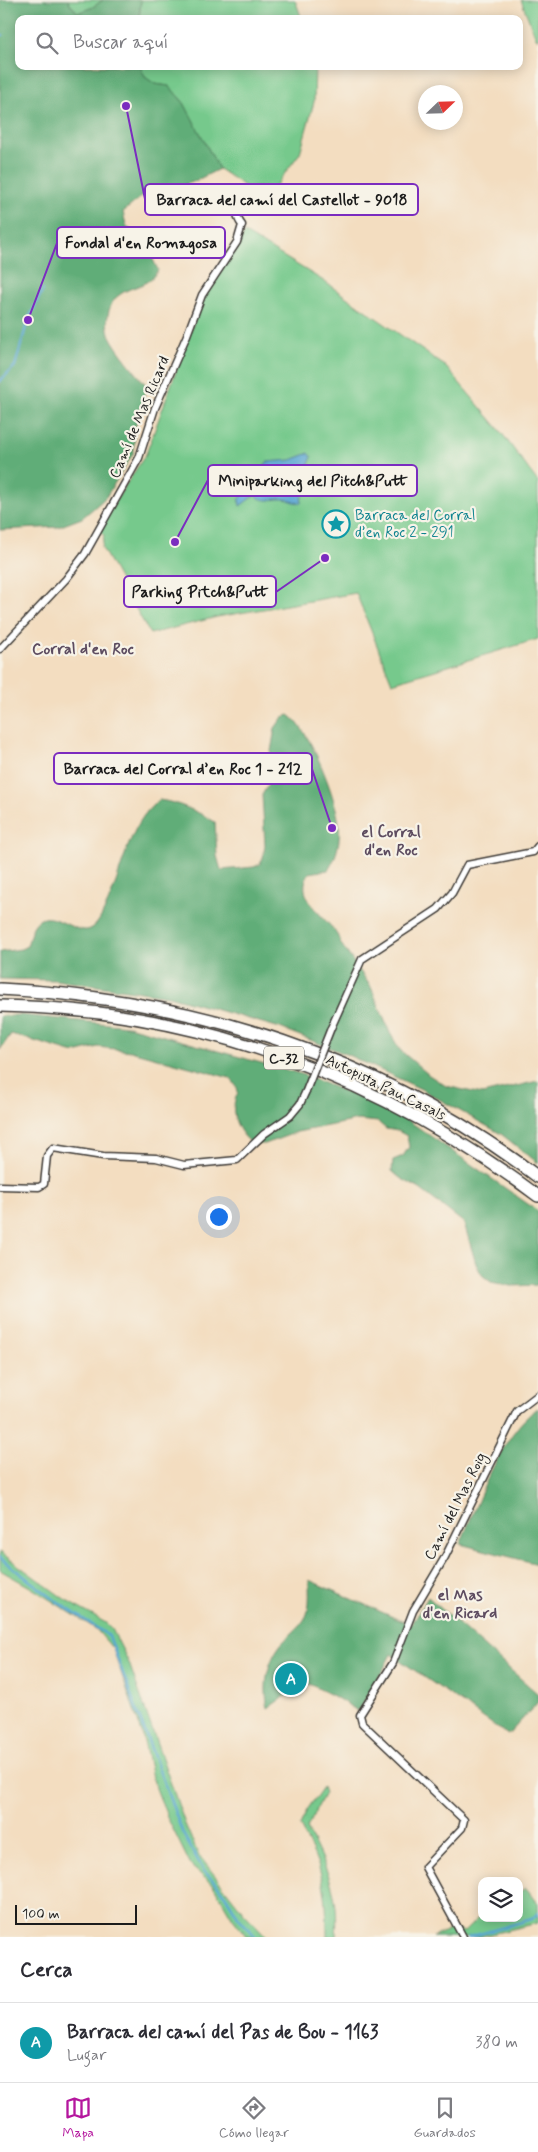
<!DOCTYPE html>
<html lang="es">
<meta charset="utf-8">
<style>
:root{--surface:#fff;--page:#f2f2f3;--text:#2b2b33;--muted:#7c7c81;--line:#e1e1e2;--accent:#b5179e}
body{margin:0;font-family:Mynerve,sans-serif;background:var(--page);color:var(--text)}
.controls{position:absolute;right:15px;bottom:15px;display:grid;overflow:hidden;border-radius:10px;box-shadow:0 2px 12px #0003}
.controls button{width:45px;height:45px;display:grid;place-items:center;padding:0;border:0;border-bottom:1px solid var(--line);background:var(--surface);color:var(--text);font:25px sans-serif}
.compass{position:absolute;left:418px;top:85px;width:45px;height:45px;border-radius:50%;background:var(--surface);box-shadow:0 2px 12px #0003;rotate:67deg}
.scale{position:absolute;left:15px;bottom:12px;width:122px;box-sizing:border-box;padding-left:5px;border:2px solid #1c1c1c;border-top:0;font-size:14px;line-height:18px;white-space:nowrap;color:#1c1c1c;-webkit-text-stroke:4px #f7f3e8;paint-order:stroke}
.you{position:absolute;left:218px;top:1216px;width:18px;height:18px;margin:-12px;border:4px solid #fff;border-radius:50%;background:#1a73e8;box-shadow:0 0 0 8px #1a73e833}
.badge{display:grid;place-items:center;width:32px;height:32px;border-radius:50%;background:var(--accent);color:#fff;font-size:16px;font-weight:700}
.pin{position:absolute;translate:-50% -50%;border:2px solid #fff;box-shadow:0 1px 5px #0006}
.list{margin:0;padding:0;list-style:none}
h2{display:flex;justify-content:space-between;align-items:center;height:65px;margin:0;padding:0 20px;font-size:21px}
h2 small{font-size:16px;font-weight:400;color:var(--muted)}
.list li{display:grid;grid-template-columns:32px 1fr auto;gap:15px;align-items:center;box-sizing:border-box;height:80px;padding:0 20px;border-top:1px solid var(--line)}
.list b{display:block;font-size:19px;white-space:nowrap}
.list p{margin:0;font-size:16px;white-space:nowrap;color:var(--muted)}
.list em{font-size:16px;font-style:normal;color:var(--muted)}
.icon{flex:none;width:28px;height:28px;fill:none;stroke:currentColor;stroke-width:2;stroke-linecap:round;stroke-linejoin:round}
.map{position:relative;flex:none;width:538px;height:1937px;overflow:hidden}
.search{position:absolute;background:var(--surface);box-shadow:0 2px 12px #0003;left:15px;right:15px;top:15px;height:55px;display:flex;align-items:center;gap:12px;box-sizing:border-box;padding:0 18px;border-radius:10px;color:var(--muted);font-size:19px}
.sheet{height:145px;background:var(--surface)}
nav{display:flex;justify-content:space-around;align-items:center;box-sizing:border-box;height:70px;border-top:1px solid var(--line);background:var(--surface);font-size:14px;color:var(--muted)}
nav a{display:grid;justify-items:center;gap:2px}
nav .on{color:var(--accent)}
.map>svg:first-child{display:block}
</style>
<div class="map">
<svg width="538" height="1937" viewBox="0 0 538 1937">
<rect width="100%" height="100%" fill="#f7f3e8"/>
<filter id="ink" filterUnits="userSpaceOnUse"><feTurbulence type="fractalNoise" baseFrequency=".02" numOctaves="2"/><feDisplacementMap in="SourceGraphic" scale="10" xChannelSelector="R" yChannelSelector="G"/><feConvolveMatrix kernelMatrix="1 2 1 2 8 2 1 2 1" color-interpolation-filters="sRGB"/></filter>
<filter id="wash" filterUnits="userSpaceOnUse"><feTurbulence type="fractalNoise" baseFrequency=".0096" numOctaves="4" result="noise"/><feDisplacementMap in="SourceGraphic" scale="20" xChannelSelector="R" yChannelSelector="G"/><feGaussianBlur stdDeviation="1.12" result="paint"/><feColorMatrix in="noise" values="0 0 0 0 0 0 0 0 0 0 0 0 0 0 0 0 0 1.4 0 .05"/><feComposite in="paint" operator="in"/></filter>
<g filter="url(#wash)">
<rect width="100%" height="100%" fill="#f3ddc0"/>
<g fill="#76c98c" stroke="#497254">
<path d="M68,0H103L93,7L78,13L69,3Z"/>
<path d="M141,0H295L302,19H139Z"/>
<path d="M521,0H538V40L536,38Z"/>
<path d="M140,66H315L314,102L300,153L274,188L246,187L219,169L184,103L169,86L155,84L145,77Z"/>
<path d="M245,233L322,280L445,366L498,428L538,482V639L392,683L356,593L217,617L150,634L102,548L104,535L97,529L146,454L207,286Z"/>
<path d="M0,1552L70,1603L106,1623L112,1629L129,1663L185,1824L198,1854L244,1913L267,1937H247L233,1919L213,1885L191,1866L168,1819L152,1778L142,1733L113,1649L96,1629L30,1587L0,1570Z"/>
<path d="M323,1787L325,1793L307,1828C326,1868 340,1891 336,1937H327C327,1912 326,1886 317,1862C313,1850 305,1838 300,1826L307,1810Z"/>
<path d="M526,1888L538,1903V1923L478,1937H432L452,1929L464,1932L482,1914V1918H519V1892Z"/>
</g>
<g fill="#60ad78" stroke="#3e644a">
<path d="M0,0H68L69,3L78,13L93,7L103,0H141L139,19H19V66H140L145,77L155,84L169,86L184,103L219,169L193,182L166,191L144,195L123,212L126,225L146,245L158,270C146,289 133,284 118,296C107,305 105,324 110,336C116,349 137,374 147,386L136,424L133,454L106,497L95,507L82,518L58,527L0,530Z"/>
<path d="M289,715C310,729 334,794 338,818C342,835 338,856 328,870L309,873C291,902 335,919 341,944L371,987L390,1033L400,1050L429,1075L446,1086L482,1094L538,1081V1163L501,1134L421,1089L348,1055L280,1028L169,996L55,980L0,979V952L21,949L27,946C29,940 30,933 33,927C47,901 76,939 92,928C98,924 102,915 105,909C123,874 126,825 159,800C177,802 199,812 215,822L217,856L221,870L254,867L260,864L263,858L265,845L262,795L269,783V763L275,728L283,717Z"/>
<path d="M20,1015L128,1026L301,1074L396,1112L538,1211V1285L511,1286L491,1282L482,1275L476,1264L464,1223L420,1189L400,1178L392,1171L393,1160L403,1156L409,1147L407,1136L398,1131L386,1129L378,1122L358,1120L297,1132L265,1144H253C242,1137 232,1120 234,1106C235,1092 244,1094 230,1078L131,1051L98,1047L74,1053L11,1034L0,1050V1016Z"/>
<path d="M538,1408V1564L460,1544C479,1501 500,1434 538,1408Z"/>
<path d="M309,1580L411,1625L428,1597L538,1694V1702L508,1735L391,1654L382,1672L358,1711L332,1695L309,1684L298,1687L268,1708C263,1686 267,1661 282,1643C290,1634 305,1624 308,1611C310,1601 309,1590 309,1580Z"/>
</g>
<path fill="#59a6d2" stroke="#3a6177" d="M309,453L312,457L309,464L298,472L297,488L302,496L301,503C294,503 291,500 284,499C273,498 265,504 255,495L240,506L239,500C244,493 250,489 255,483C260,477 263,468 267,462L291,460Z"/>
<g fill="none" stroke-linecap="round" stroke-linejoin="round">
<g stroke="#59a6d2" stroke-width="2.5">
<path d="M0,35H3"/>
<path d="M0,381L15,366L28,320L43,290"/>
<path d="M0,1558L59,1603L109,1636L183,1834L204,1871L222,1890L239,1918L256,1937"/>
<path d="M469,1937L532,1919L538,1913"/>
</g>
</g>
</g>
<g filter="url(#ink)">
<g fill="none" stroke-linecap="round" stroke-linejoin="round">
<g stroke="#3c3935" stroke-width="9">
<g id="street">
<path d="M0,649L66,579L85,554L139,458L155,408L187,335L202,295L237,242L242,225C235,217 237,210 241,201"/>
<path d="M331,1028L362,959L438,909L452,893L467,865L533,852L538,846"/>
<path d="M0,1186L39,1187L44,1184L47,1156L53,1148L103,1156L156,1158L184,1165L237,1160L264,1134L290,1116L300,1104L306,1091"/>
<path d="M463,1937L425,1867L462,1828L464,1820L362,1723L360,1715L393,1663L413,1611L445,1557L517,1411L538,1395"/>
</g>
</g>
<g stroke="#3c3935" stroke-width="14">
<g id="highway">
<path d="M0,989C198,999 378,1056 538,1177"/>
<path d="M0,1006C200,1009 379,1077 538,1196"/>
</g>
</g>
<use href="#street" stroke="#fff" stroke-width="6"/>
<use href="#highway" stroke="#fff" stroke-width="11"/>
<g stroke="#3c3935" stroke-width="9" stroke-linecap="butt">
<path id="street-bridge" d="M306,1091L331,1028"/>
</g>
<use href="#street-bridge" stroke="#fff" stroke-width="6"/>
</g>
</g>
<defs>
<g id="sight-ring" transform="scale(1.4375)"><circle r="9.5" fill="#f7f3e8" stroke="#0f9aa8" stroke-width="1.5"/><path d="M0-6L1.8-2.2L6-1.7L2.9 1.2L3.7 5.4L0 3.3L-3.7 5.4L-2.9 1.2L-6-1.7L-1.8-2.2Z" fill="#0f9aa8"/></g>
</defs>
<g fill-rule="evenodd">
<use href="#sight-ring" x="336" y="524"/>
</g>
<g text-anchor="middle" stroke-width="4.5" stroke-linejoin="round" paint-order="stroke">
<rect fill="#f7f3e8" stroke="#5e5c59" stroke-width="1" x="264" y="1046.5" width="40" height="23" rx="4"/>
<g font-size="14" font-weight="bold" fill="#1c1c1c">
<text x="284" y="1063">C-32</text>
</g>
<g font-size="15" fill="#1c1c1c" stroke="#f7f3e8">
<text transform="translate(139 417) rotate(-67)" y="5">Camí de Mas Ricard</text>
<text transform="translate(386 1087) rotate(26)" y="5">Autopista Pau Casals</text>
<text transform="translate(455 1506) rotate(-63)" y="5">Camí del Mas Roig</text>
</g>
<g font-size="15" fill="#0d838f" stroke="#f7f3e8" text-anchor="start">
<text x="355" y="520">Barraca del Corral<tspan x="355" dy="17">d’en Roc 2 - 291</tspan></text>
</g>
<g font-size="16" font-weight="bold" fill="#5d4c60" stroke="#f7f3e8">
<text x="83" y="654">Corral d'en Roc</text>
<text x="391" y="837">el Corral<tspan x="391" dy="18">d'en Roc</tspan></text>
<text x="460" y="1600">el Mas<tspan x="460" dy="18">d'en Ricard</tspan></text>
</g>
</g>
<path fill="none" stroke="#7b2cbf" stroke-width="2" d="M126 106L145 199M28 320L57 243M175 542L208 480M325 558L276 592M332 828L312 769"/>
<g fill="#7b2cbf" stroke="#f7f3e8" stroke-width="2">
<circle cx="126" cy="106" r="5"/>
<circle cx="28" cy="320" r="5"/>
<circle cx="175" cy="542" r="5"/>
<circle cx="325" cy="558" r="5"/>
<circle cx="332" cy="828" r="5"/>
</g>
<g fill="#f7f3e8" stroke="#7b2cbf" stroke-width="2">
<rect x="145" y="184" width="273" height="31" rx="5"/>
<rect x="57" y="227" width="168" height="31" rx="5"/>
<rect x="208" y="465" width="209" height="31" rx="5"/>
<rect x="124" y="576" width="152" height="31" rx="5"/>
<rect x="54" y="753" width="258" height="31" rx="5"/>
</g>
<g font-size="16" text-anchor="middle" font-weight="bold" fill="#1c1c1c">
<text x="282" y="205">Barraca del camí del Castellot - 9018</text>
<text x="141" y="248">Fondal d'en Romagosa</text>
<text x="313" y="486">Miniparking del Pitch&amp;Putt</text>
<text x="200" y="597">Parking Pitch&amp;Putt</text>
<text x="183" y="774">Barraca del Corral d’en Roc 1 - 212</text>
</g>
</svg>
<div class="controls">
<button><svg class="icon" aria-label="layers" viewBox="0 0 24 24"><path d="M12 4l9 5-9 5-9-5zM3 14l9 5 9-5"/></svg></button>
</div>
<svg class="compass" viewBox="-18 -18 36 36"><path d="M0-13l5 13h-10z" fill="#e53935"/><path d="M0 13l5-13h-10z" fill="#7c7c81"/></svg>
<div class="scale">100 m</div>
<div class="you"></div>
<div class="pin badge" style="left:291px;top:1679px;background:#0f9aa8">A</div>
<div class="search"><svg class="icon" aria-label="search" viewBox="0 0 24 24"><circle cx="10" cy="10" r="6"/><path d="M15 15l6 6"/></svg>Buscar aquí</div>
</div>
<section class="sheet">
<h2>Cerca<small></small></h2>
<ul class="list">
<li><span class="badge" style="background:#0f9aa8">A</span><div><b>Barraca del camí del Pas de Bou - 1163</b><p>Lugar</p></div><em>380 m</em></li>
</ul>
</section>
<nav>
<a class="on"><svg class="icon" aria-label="map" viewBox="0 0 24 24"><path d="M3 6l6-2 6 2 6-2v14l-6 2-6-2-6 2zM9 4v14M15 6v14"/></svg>Mapa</a>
<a><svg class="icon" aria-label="directions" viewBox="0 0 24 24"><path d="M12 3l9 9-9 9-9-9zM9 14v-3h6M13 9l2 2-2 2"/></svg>Cómo llegar</a>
<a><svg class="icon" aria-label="saved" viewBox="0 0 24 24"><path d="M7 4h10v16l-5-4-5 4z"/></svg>Guardados</a>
</nav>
